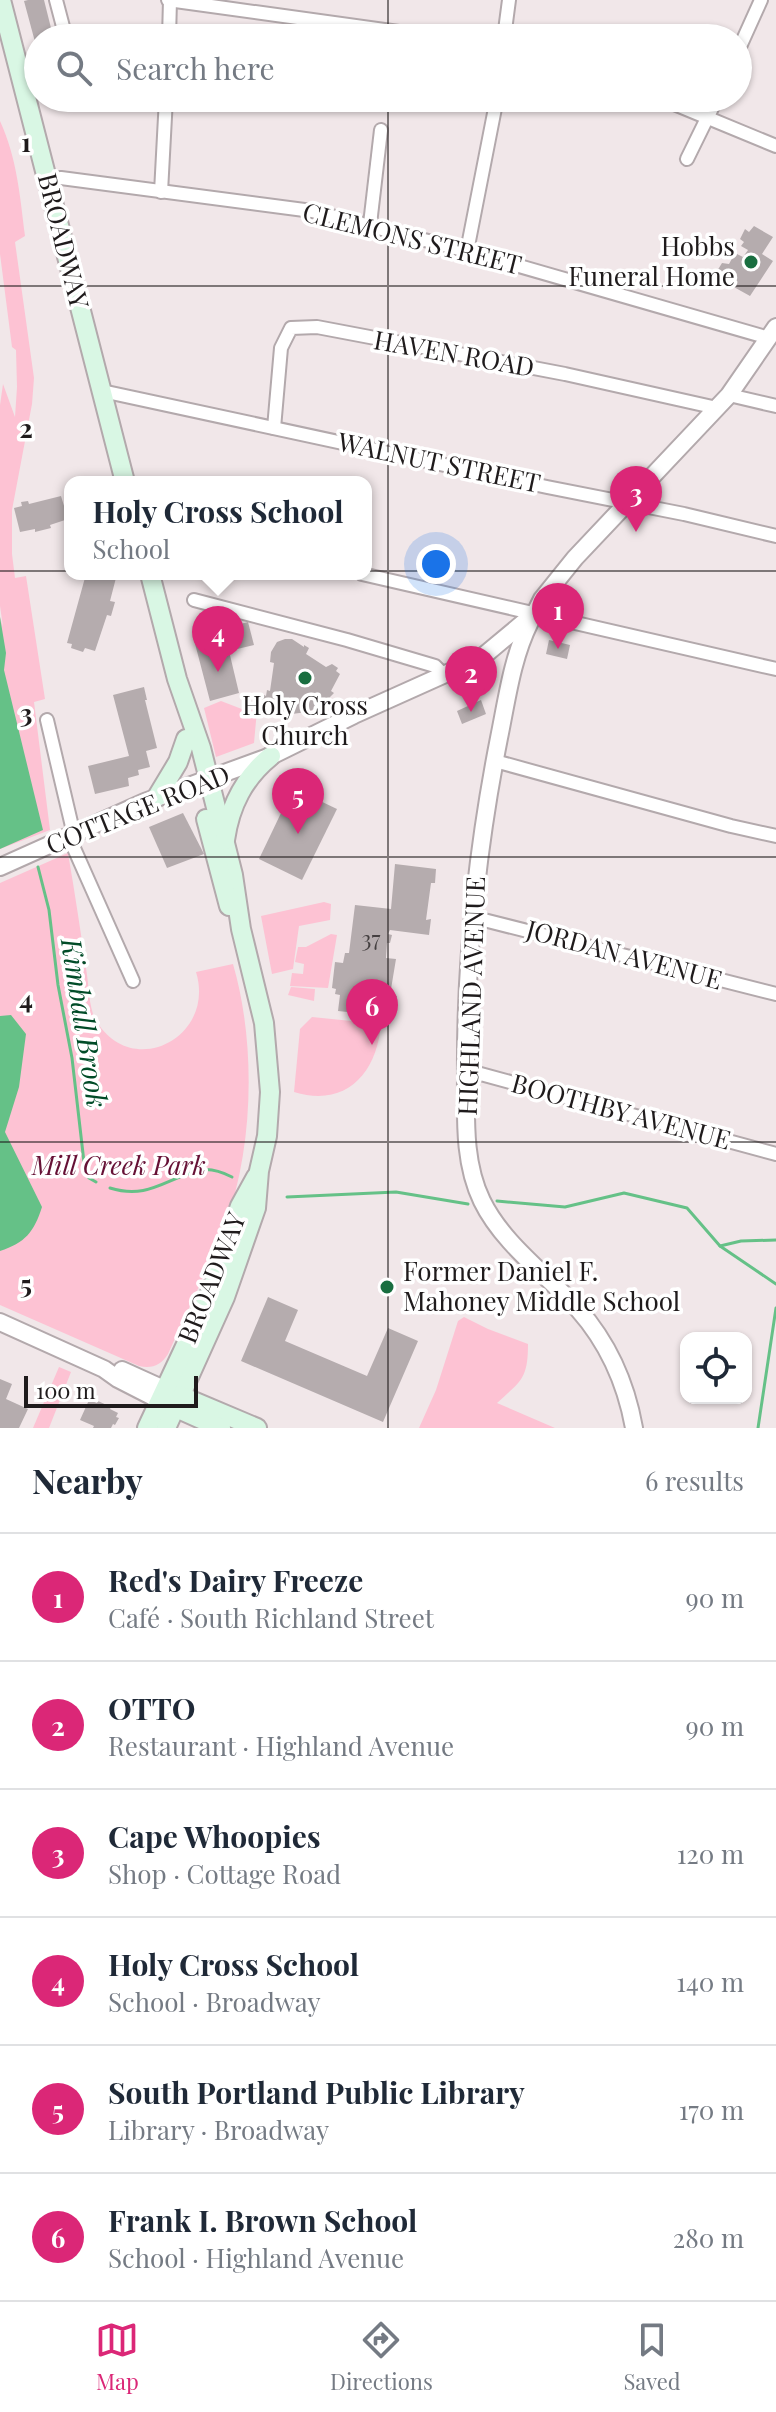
<!DOCTYPE html>
<meta charset="utf-8">
<style>
:root{--surface:#fff;--page:#f6f6f7;--text:#1f2937;--muted:#747a83;--line:#e0e1e3;--accent:#db2777}
body{margin:0;font-family:"Playfair Display",serif;background:var(--page);color:var(--text)}
.controls{position:absolute;right:24px;bottom:24px;display:grid;overflow:hidden;border-radius:16px;box-shadow:0 2px 6px #0004}
.controls button{width:72px;height:72px;display:grid;place-items:center;padding:0;border:0;border-bottom:2px solid var(--line);background:var(--surface);color:var(--text);font:40px sans-serif}
.scale{position:absolute;left:24px;bottom:20px;width:174px;box-sizing:border-box;padding-left:8px;border:4px solid #1f1b1c;border-top:0;font-size:22px;line-height:28px;white-space:nowrap;color:#1f1b1c;-webkit-text-stroke:6px #fff;paint-order:stroke}
.you{position:absolute;left:436px;top:564px;width:28px;height:28px;margin:-20px;border:6px solid #fff;border-radius:50%;background:#1a73e8;box-shadow:0 0 0 12px #1a73e833}
.badge{display:grid;place-items:center;width:52px;height:52px;border-radius:50%;background:var(--accent);color:#fff;font-size:26px;font-weight:700}
.pin{position:absolute;translate:-50% -66px;filter:drop-shadow(0 2px 4px #0008)}
.pin::after{content:'';position:absolute;top:42px;width:28px;height:24px;background:inherit;clip-path:polygon(0 0,100% 0,50% 100%)}
.popup{position:absolute;left:64px;top:476px;width:308px;height:104px;box-sizing:border-box;display:grid;place-content:center;border-radius:16px;background:var(--surface);filter:drop-shadow(0 2px 6px #0005);font-size:26px;white-space:nowrap;color:var(--muted)}
.popup b{font-size:30px;color:var(--text)}
.popup::after{content:'';position:absolute;left:50%;top:100%;margin-left:-16px;border:16px solid transparent;border-top-color:var(--surface)}
.list{margin:0;padding:0;list-style:none}
h2{display:flex;justify-content:space-between;align-items:center;height:104px;margin:0;padding:0 32px;font-size:34px}
h2 small{font-size:26px;font-weight:400;color:var(--muted)}
.list li{display:grid;grid-template-columns:52px 1fr auto;gap:24px;align-items:center;box-sizing:border-box;height:128px;padding:0 32px;border-top:2px solid var(--line)}
.list b{display:block;font-size:30px;white-space:nowrap}
.list p{margin:0;font-size:26px;white-space:nowrap;color:var(--muted)}
.list em{font-size:26px;font-style:normal;color:var(--muted)}
.icon{flex:none;width:44px;height:44px;fill:none;stroke:currentColor;stroke-width:2;stroke-linecap:round;stroke-linejoin:round}
.map{position:relative;flex:none;width:776px;height:1428px;overflow:hidden}
.search{position:absolute;background:var(--surface);box-shadow:0 2px 6px #0004;left:24px;right:24px;top:24px;height:88px;display:flex;align-items:center;gap:20px;box-sizing:border-box;padding:0 28px;border-radius:44px;color:var(--muted);font-size:30px}
.sheet{height:872px;background:var(--surface)}
nav{display:flex;justify-content:space-around;align-items:center;box-sizing:border-box;height:112px;border-top:2px solid var(--line);background:var(--surface);font-size:22px;color:var(--muted)}
nav a{display:grid;justify-items:center;gap:4px}
nav .on{color:var(--accent)}
.map>svg:first-child{display:block}
</style>
<div class="map">
<svg width="776" height="1428" viewBox="0 0 776 1428">
<rect width="100%" height="100%" fill="#f1e7e9"/>
<g fill="#fdc2d3">
<path d="M0,121C17,158 20,196 25,236L15,242L34,378L32,404L12,510V554L15,578L26,576L45,699L34,702L50,830L0,849V617L3,627L0,606V405L3,384L15,417L17,387L16,350L12,347L0,254Z"/>
<path d="M221,701L247,711L257,710L254,743L216,757L204,708Z"/>
<path d="M68,853C75,894 81,934 87,975C89,989 89,1010 97,1022C133,1080 216,1037 196,972L233,964C256,1043 254,1147 225,1225C209,1268 187,1311 168,1354C161,1365 152,1369 139,1366L0,1305V883Z"/>
<path d="M324,902L331,904L330,920L299,926L293,969L272,974L261,916Z"/>
<path d="M331,934L337,935L328,988L290,986L292,973L303,974L304,964L295,962L298,947H306Z"/>
<path d="M291,987L315,989L314,1001L288,995Z"/>
<path d="M312,1017L381,1024C377,1073 346,1108 294,1092L300,1029Z"/>
<path d="M464,1317L488,1329L528,1344C528,1379 521,1381 497,1403L555,1428H419L436,1390L458,1321Z"/>
<path d="M59,1367L71,1372L49,1428H33Z"/>
</g>
<g fill="#65c187">
<path d="M0,617L6,653L4,670L43,830L0,849Z"/>
<path d="M11,1015L26,1034L19,1087L5,1132L42,1207C34,1232 25,1243 0,1251V1016Z"/>
</g>
<g fill="none" stroke-linecap="round" stroke-linejoin="round">
<g stroke="#65c187" stroke-width="3">
<path d="M38,867L49,910L58,985L72,1058L85,1171L89,1178L96,1182"/>
<path d="M110,1188C149,1200 166,1178 201,1170C212,1168 222,1172 232,1177"/>
<path d="M287,1197L396,1192L468,1204"/>
<path d="M497,1201L565,1207L624,1193L687,1208L720,1246L776,1284"/>
<path d="M720,1246L741,1241L776,1240"/>
<path d="M758,1428L776,1308"/>
</g>
</g>
<g fill="#b5acae">
<path d="M28,0H44L53,36V38H38V53L24,1Z"/>
<path d="M107,31L108,38H90L89,35Z"/>
<path d="M754,226L773,237L762,254L773,261L750,296L714,276L722,263L729,264L735,253L743,257L748,250L741,246L744,242L740,239L745,229L749,232Z"/>
<path d="M61,496L68,519L50,525L51,528L35,532V529L20,532L14,508L22,506L21,502L28,501L29,504Z"/>
<path d="M86,574H117L110,601L115,602L111,616L107,615L95,651L85,648L83,652L71,648L72,644L67,643Z"/>
<path d="M248,622L254,645L229,651L239,693L210,701L193,636Z"/>
<path d="M285,639H292L304,647V645L309,648L306,654L326,667L332,664L338,668L336,671L340,674L331,691L334,693L322,705L308,712L283,715V711L265,707L266,702L262,701L264,695L266,696L267,690L270,691L274,663L270,662L271,652L277,642Z"/>
<path d="M549,640L570,645L567,659L546,654Z"/>
<path d="M144,687L147,700H145L157,748L146,751L150,767L138,770L139,775L128,778L129,786L95,794L88,766L129,756L113,695Z"/>
<path d="M481,700L486,714L462,724L457,711Z"/>
<path d="M293,788L337,809L302,880L259,859Z"/>
<path d="M183,813L204,854L167,868L149,827Z"/>
<path d="M395,864L436,869L435,883H431L426,920L431,919L429,935L390,930L388,934L392,935L390,943H387L386,958L396,959L390,995L397,996L393,1018L382,1016L384,1004L372,1002L371,1007H366V1014L338,1011L340,995L335,994L336,989L332,988L335,962L343,963L345,953H349L355,905L391,909Z"/>
<path d="M268,1297L298,1310L285,1341L367,1376L388,1328L418,1341L383,1422L241,1361Z"/>
<path d="M0,1379L12,1384L6,1399L28,1409L19,1428H0Z"/>
<path d="M89,1400L97,1403L98,1401L111,1407L110,1409L118,1413L116,1417L119,1418L115,1425L113,1424L111,1428H93L94,1426L80,1420Z"/>
</g>
<g fill="none" stroke-linecap="round" stroke-linejoin="round">
<g stroke="#b3a9ac" stroke-width="16">
<g id="minor">
<path d="M56,0L66,38"/>
<path d="M168,0L442,38"/>
<path d="M169,38L170,0"/>
<path d="M504,38L509,0"/>
<path d="M738,51L761,0"/>
<path d="M21,76L38,74"/>
<path d="M667,101L776,146"/>
<path d="M687,159L717,98"/>
<path d="M47,180L61,178L312,211L467,251L769,338"/>
<path d="M161,192L166,98"/>
<path d="M370,224L381,130"/>
<path d="M467,251L497,98"/>
<path d="M102,391L547,487L684,514L776,536"/>
<path d="M729,395L776,406"/>
<path d="M274,428L281,348L291,328L317,327L565,374L717,408"/>
<path d="M362,574L776,669"/>
<path d="M194,600L347,640L435,666L444,675"/>
<path d="M47,720L74,835"/>
<path d="M495,761L731,826L776,836"/>
<path d="M69,837L133,981"/>
<path d="M472,917L776,994"/>
<path d="M466,1070L776,1154"/>
</g>
</g>
<g stroke="#b3a9ac" stroke-width="20">
<g id="tertiary">
<path d="M530,622C512,658 507,699 499,738C477,850 465,961 466,1075C466,1117 463,1162 482,1201C503,1244 546,1274 578,1309C609,1344 626,1383 634,1428"/>
<path d="M0,867L145,802L271,756L354,715L481,658L535,613L542,599L575,558L729,395L776,327"/>
<path d="M0,1322L104,1369L118,1379L159,1400"/>
<path d="M122,1370L164,1389"/>
</g>
</g>
<g stroke="#b3a9ac" stroke-width="22">
<g id="secondary">
<path d="M1,0L125,482"/>
<path d="M150,574L177,679L201,748L233,875L241,929L264,1023L270,1092L267,1136L259,1171L256,1208L225,1297L166,1428"/>
<path d="M157,797L178,762L186,739"/>
<path d="M206,819L229,906"/>
<path d="M225,840C230,805 244,778 271,756"/>
<path d="M174,1393L257,1428"/>
<path d="M165,1403L221,1428"/>
<path d="M147,1428L212,1289L240,1206L256,1177"/>
</g>
</g>
<use href="#minor" stroke="#fff" stroke-width="12"/>
<use href="#tertiary" stroke="#fff" stroke-width="16"/>
<use href="#secondary" stroke="#d9f7e4" stroke-width="18"/>
</g>
<path fill="none" stroke="#1f1b1c" stroke-width="2" stroke-opacity="0.55" d="M388,0V38M388,98V1428M0,286H776M0,571H776M0,857H776M0,1142H776"/>
<g fill="#196e40" stroke="#fff" stroke-width="3">
<circle cx="751" cy="262" r="8"/>
<circle cx="305" cy="678" r="8"/>
<circle cx="387" cy="1287" r="8"/>
</g>
<g text-anchor="middle" stroke-width="7" stroke-linejoin="round" paint-order="stroke">
<g font-size="22" fill="#443f40">
<text x="371" y="947">37</text>
</g>
<g font-size="26" fill="#1f1b1c" stroke="#fff">
<text transform="translate(412 239) rotate(14)" y="9">CLEMONS STREET</text>
<text transform="translate(63 241) rotate(76)" y="9">BROADWAY</text>
<text transform="translate(454 354) rotate(10)" y="9">HAVEN ROAD</text>
<text transform="translate(439 463) rotate(12)" y="9">WALNUT STREET</text>
<text transform="translate(138 810) rotate(-22)" y="9">COTTAGE ROAD</text>
<text transform="translate(624 955) rotate(15)" y="9">JORDAN AVENUE</text>
<text transform="translate(472 996) rotate(-88)" y="9">HIGHLAND AVENUE</text>
<text transform="translate(621 1112) rotate(15)" y="9">BOOTHBY AVENUE</text>
<text transform="translate(212 1278) rotate(-68)" y="9">BROADWAY</text>
</g>
<g font-size="26" fill="#1f1b1c" stroke="#fff" text-anchor="end">
<text x="735" y="256">Hobbs<tspan x="735" dy="30">Funeral Home</tspan></text>
<text x="305" y="715" text-anchor="middle">Holy Cross<tspan x="305" dy="30">Church</tspan></text>
<text x="403" y="1281" text-anchor="start">Former Daniel F.<tspan x="403" dy="30">Mahoney Middle School</tspan></text>
</g>
<g font-size="26" font-style="italic" fill="#661136" stroke="#fff">
<text x="119" y="1175">Mill Creek Park</text>
</g>
<g font-size="28" font-style="italic" fill="#014c28" stroke="#fff">
<text transform="translate(84 1023) rotate(81)" y="10">Kimball Brook</text>
</g>
</g>
<g font-size="26" text-anchor="middle" font-weight="bold" fill="#1f1b1c" stroke="#fff" stroke-width="7" stroke-linejoin="round" paint-order="stroke">
<text x="26" y="152">1</text>
<text x="26" y="438">2</text>
<text x="26" y="723">3</text>
<text x="26" y="1009">4</text>
<text x="26" y="1294">5</text>
</g>
</svg>
<div class="controls">
<button><svg class="icon" aria-label="locate" viewBox="0 0 24 24"><circle cx="12" cy="12" r="6"/><path d="M12 2v4M12 18v4M2 12h4M18 12h4"/></svg></button>
</div>
<div class="scale">100 m</div>
<div class="you"></div>
<div class="pin badge" style="left:558px;top:649px">1</div>
<div class="pin badge" style="left:471px;top:712px">2</div>
<div class="pin badge" style="left:636px;top:532px">3</div>
<div class="pin badge" style="left:218px;top:672px">4</div>
<div class="popup"><b>Holy Cross School</b>School</div>
<div class="pin badge" style="left:298px;top:834px">5</div>
<div class="pin badge" style="left:372px;top:1045px">6</div>
<div class="search"><svg class="icon" aria-label="search" viewBox="0 0 24 24"><circle cx="10" cy="10" r="6"/><path d="M15 15l6 6"/></svg>Search here</div>
</div>
<section class="sheet">
<h2>Nearby<small>6 results</small></h2>
<ul class="list">
<li><span class="badge">1</span><div><b>Red's Dairy Freeze</b><p>Café · South Richland Street</p></div><em>90 m</em></li>
<li><span class="badge">2</span><div><b>OTTO</b><p>Restaurant · Highland Avenue</p></div><em>90 m</em></li>
<li><span class="badge">3</span><div><b>Cape Whoopies</b><p>Shop · Cottage Road</p></div><em>120 m</em></li>
<li><span class="badge">4</span><div><b>Holy Cross School</b><p>School · Broadway</p></div><em>140 m</em></li>
<li><span class="badge">5</span><div><b>South Portland Public Library</b><p>Library · Broadway</p></div><em>170 m</em></li>
<li><span class="badge">6</span><div><b>Frank I. Brown School</b><p>School · Highland Avenue</p></div><em>280 m</em></li>
</ul>
</section>
<nav>
<a class="on"><svg class="icon" aria-label="map" viewBox="0 0 24 24"><path d="M3 6l6-2 6 2 6-2v14l-6 2-6-2-6 2zM9 4v14M15 6v14"/></svg>Map</a>
<a><svg class="icon" aria-label="directions" viewBox="0 0 24 24"><path d="M12 3l9 9-9 9-9-9zM9 14v-3h6M13 9l2 2-2 2"/></svg>Directions</a>
<a><svg class="icon" aria-label="saved" viewBox="0 0 24 24"><path d="M7 4h10v16l-5-4-5 4z"/></svg>Saved</a>
</nav>
